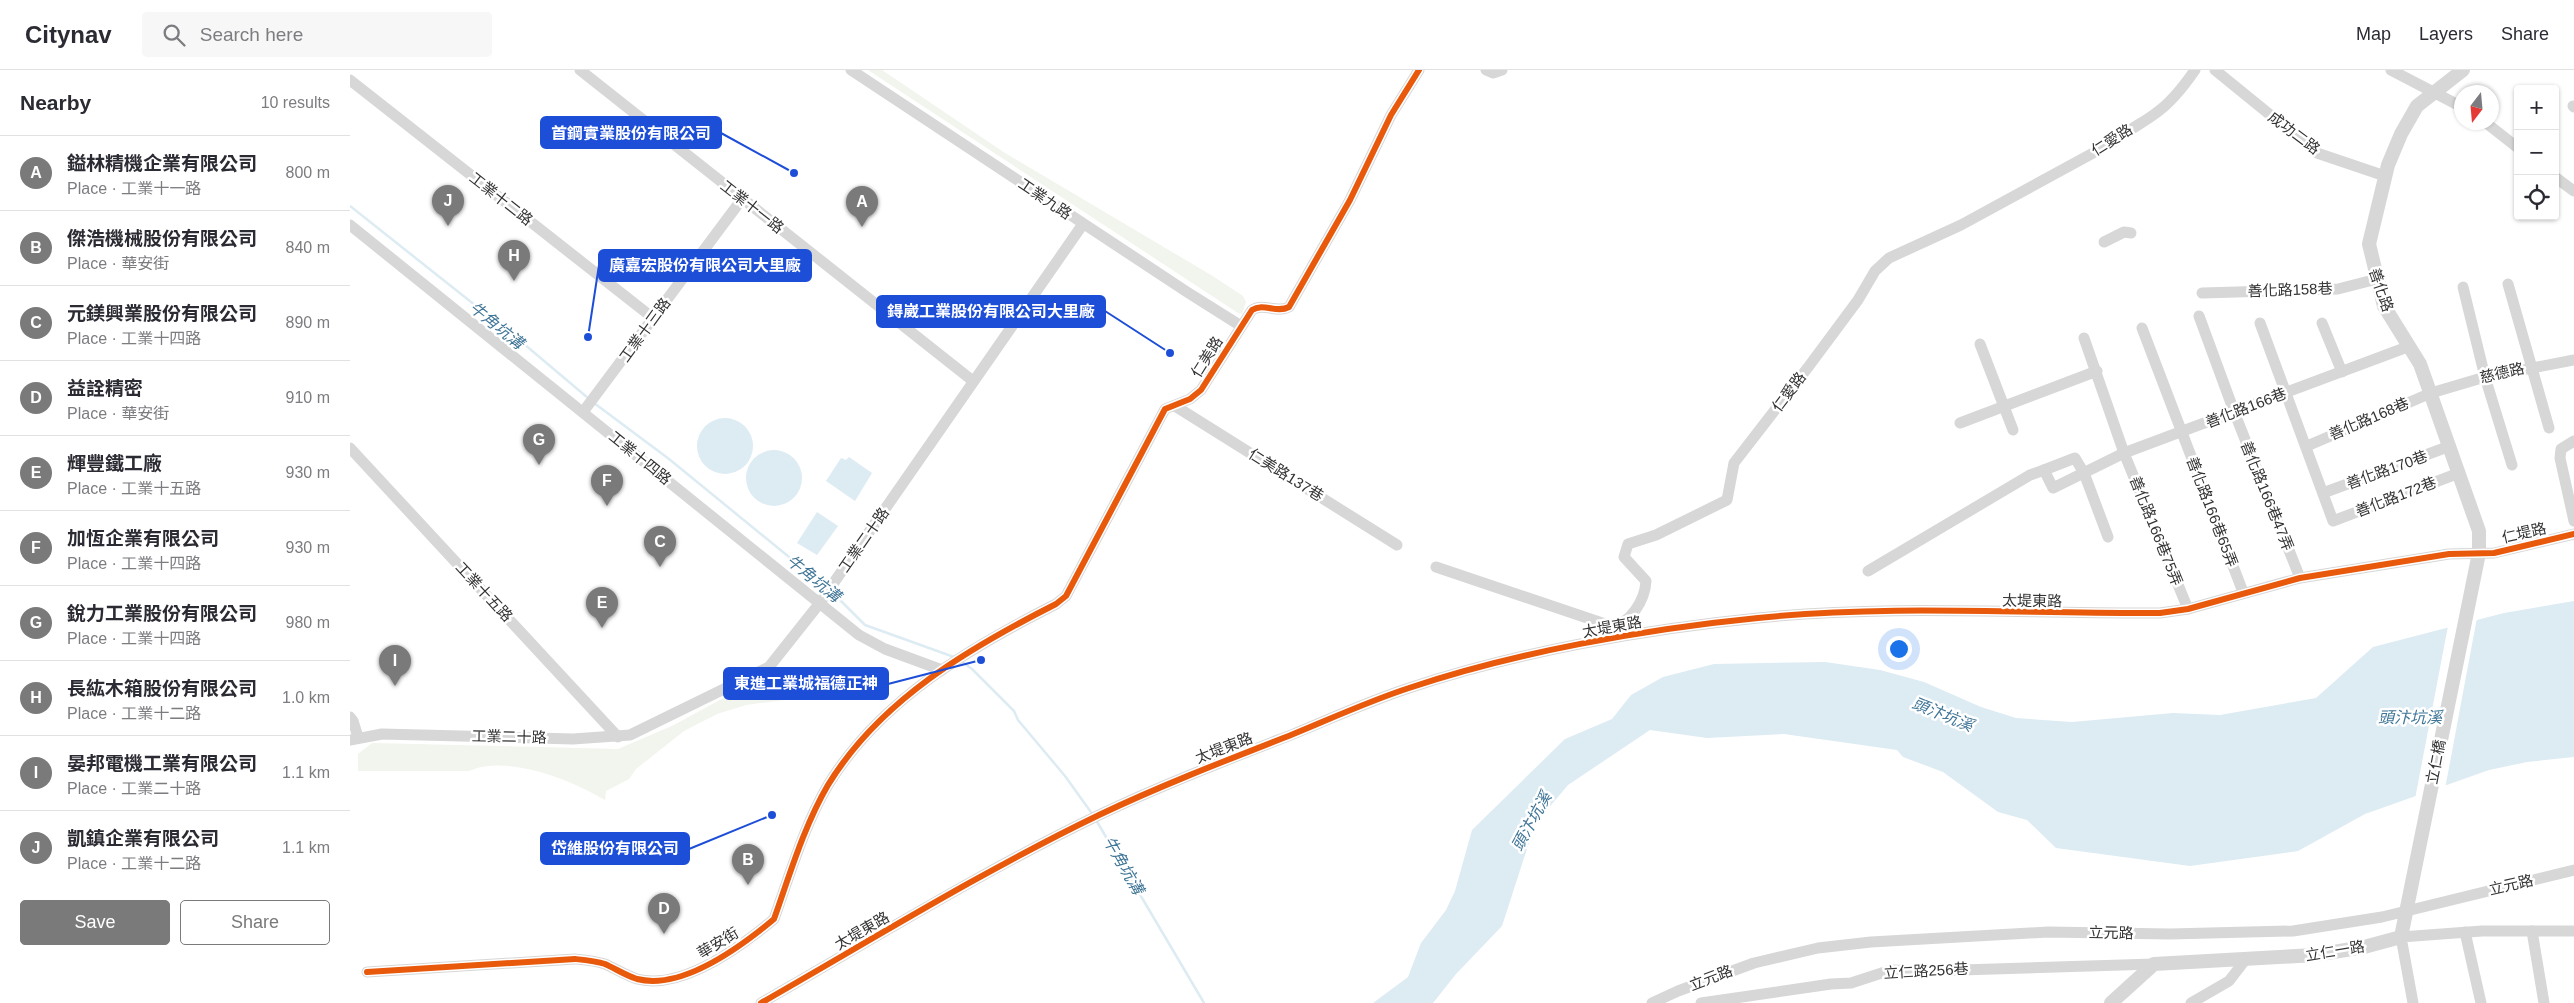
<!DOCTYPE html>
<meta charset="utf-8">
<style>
:root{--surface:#fff;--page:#f7f7f7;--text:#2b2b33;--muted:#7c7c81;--line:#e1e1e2;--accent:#7a7a7a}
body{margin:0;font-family:Arial,"Noto Sans TC",sans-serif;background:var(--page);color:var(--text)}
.controls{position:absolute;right:15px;top:15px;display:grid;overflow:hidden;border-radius:5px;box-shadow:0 1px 4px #0004}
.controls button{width:45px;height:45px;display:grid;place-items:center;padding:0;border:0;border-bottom:1px solid var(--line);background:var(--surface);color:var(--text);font:25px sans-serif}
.compass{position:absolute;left:2104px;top:15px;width:45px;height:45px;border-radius:50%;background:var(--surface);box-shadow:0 1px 4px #0004;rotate:196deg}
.you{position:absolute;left:1548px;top:578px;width:18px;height:18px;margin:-12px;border:4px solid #fff;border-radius:50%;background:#1a73e8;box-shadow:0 0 0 8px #1a73e833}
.badge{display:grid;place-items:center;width:32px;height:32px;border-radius:50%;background:var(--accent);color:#fff;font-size:16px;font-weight:700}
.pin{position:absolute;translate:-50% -41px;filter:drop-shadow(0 1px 2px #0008)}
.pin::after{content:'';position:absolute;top:26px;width:18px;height:15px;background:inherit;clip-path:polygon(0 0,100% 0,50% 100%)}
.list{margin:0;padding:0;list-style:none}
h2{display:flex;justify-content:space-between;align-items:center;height:65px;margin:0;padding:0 20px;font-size:21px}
h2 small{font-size:16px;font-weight:400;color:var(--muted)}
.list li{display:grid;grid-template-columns:32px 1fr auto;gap:15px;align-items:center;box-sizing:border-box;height:75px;padding:0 20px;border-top:1px solid var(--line)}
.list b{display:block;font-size:19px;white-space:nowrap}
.list p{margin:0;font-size:16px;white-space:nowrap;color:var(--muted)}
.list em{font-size:16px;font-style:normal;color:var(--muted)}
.actions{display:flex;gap:10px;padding:15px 20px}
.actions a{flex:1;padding:11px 0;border:1px solid var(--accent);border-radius:5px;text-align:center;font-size:18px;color:var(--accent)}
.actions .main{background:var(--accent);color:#fff}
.icon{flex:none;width:28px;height:28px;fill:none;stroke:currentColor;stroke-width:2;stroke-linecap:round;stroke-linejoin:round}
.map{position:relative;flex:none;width:2224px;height:933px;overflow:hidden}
header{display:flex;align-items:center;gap:30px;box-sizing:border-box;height:70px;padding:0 25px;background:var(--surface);border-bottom:1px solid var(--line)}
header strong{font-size:24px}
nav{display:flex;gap:28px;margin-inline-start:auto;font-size:18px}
.search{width:350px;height:45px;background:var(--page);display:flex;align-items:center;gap:12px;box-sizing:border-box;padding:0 18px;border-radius:5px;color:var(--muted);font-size:19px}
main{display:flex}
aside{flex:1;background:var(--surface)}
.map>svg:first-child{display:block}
</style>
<header>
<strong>Citynav</strong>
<div class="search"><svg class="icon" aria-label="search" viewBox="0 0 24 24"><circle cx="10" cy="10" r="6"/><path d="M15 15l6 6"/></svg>Search here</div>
<nav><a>Map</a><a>Layers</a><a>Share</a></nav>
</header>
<main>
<aside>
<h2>Nearby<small>10 results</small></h2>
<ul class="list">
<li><span class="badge">A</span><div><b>鎰林精機企業有限公司</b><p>Place · 工業十一路</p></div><em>800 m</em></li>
<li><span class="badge">B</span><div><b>傑浩機械股份有限公司</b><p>Place · 華安街</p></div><em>840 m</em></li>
<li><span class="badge">C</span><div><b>元鎂興業股份有限公司</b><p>Place · 工業十四路</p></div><em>890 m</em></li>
<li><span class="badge">D</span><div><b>益詮精密</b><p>Place · 華安街</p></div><em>910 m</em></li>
<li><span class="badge">E</span><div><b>輝豐鐵工廠</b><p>Place · 工業十五路</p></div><em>930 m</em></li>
<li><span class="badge">F</span><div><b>加恆企業有限公司</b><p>Place · 工業十四路</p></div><em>930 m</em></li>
<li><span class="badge">G</span><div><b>銳力工業股份有限公司</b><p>Place · 工業十四路</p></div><em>980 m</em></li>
<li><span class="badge">H</span><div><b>長紘木箱股份有限公司</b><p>Place · 工業十二路</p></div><em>1.0 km</em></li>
<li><span class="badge">I</span><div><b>晏邦電機工業有限公司</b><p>Place · 工業二十路</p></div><em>1.1 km</em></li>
<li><span class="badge">J</span><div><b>凱鎮企業有限公司</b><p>Place · 工業十二路</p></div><em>1.1 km</em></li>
</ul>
<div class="actions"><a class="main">Save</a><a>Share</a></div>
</aside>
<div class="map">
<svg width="2224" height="933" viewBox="0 0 2224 933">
<rect width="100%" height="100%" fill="#fff"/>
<g fill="#f1f5ed">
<path d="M518,0H532L655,83L861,205L893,226L896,232L892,244L888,243Z"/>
<path d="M420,608L429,610L449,628L396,635L367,644L334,661L286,699L279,709L256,721L255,730C222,710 157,684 119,701H8V684L22,673L268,679L324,655L379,625Z"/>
</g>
<g fill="#ddebf3">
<circle cx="375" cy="376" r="28"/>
<circle cx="424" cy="408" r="28"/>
<path d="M499,387L522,403L505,431L476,411L491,388L496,390Z"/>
<path d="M467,442L488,456L467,485L447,473Z"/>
<path d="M2224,531V687L2177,692L2139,700L2015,744L1948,781L1840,796L1706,778L1677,750L1648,742L1593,702L1553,687L1547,680L1434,664L1357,668L1300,660L1218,715L1185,754L1152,856L1106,904L1083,933H1023L1058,907L1071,873L1096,840L1105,821L1122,760L1215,669L1262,649L1281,625L1313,607L1364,594L1475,592L1530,600L1574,612L1631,637L1666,648L1722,652L1823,643L1870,645L1966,628L2023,577L2154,543Z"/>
</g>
<path fill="#fff" d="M2127,548L2095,719L2065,729L2098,556Z"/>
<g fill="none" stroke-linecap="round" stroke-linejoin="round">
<g stroke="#ddebf3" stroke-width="2.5">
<path d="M0,136L174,274L238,328"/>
<path d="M244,333L319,389L477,518"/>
<path d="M481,521L515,555L604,587"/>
<path d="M611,591L622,599L664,641L668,650L715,706L743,745"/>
<path d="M746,750L854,933"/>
</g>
<g stroke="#d7d7d7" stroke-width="11">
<path d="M230,0L623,311"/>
<path d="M501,0L837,222L891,256"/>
<path d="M1136,0L1143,3L1152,0"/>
<path d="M1865,0L1967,83L2035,106"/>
<path d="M2041,0L2112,37"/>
<path d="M0,10L303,248"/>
<path d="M2223,36L2224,37"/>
<path d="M2135,52L2168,78"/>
<path d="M2205,107L2224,121"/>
<path d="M0,155L509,565L535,579L592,600"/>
<path d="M1754,172L1774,162L1781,163"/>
<path d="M2158,214L2199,358"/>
<path d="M2113,217L2135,307L2162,395"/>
<path d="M1852,223L1988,219L2027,209"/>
<path d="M1849,246L1885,344L1950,508"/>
<path d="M1910,253L1983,451L2109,403"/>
<path d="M1972,253L1992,302"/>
<path d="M1792,258L1893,522"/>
<path d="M1734,268L1774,383L1838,539"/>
<path d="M1630,274L1663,360"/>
<path d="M825,336L1047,475"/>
<path d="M233,342L392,129"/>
<path d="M1610,353L1747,301"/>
<path d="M2224,371L2211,379L2210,388L2224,451"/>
<path d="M1957,376L2081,323L2135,307L2224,290"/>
<path d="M0,378L268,667"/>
<path d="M1694,400L1725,388L1734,403L1758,467"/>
<path d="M1973,423L2100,376"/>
<path d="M1086,497L1261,556C1280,555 1295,530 1296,511L1274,487L1278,474L1306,465L1377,430L1384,393L1459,296L1508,230L1525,201L1539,188L1611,155L1767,70C1779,59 1793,53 1806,43C1822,32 1834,16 1845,0"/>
<path d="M1518,501L1680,405L1694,400L1703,418L1774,383L2060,276"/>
<path d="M0,647L3,651L8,667"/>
<path d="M0,670L32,664L223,669L280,665L419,597L469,534L733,154"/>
<path d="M2182,861L2194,933"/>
<path d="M2115,862L2131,933"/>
<path d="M17,902L225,889C235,890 246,891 255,894C266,899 275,905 287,909C330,920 386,880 418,854L424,849C440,804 454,756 478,715C530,630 619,578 706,534L716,526L815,339L840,329L851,320L902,240C914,232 926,244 939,237L1000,130L1041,45L1069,0"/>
<path d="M411,933C523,869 633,801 749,745C812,715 877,690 941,665C980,649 1019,631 1059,618C1166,582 1296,559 1408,548C1541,534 1676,544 1810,543L1838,539L1950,508L2099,484L2144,483L2224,464"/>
<path d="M1302,933L1328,921L1404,893L1468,878L1521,872L1698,862L1820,864L1943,861L2032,847L2224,800"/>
<path d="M1351,933L1481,914L1501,913L1541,900L1579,901L1804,894"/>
<path d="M1841,933L1879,911L1896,889"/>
<path d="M2063,933L2051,867L2132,861H2224"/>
</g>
<path stroke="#d7d7d7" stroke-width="14" d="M1761,933L1804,894L1965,885L2014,877L2051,867L2129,483V461L2070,294L2034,236L2019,174L2038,95L2051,64L2067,36L2113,0"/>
<g stroke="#fff" stroke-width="9">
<g id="cycleway">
<path d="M17,902L225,889C235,890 246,891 255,894C266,899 275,905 287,909C330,920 386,880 418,854L424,849C440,804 454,756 478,715C530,630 619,578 706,534L716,526L815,339L840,329L851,320L902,240C914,232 926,244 939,237L1000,130L1041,45L1069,0"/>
<path d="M411,933C523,869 633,801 749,745C812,715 877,690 941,665C980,649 1019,631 1059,618C1166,582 1296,559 1408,548C1541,534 1676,544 1810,543L1838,539L1950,508L2099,484L2144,483L2224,464"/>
</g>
</g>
<use href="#cycleway" stroke="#e8590c" stroke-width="6"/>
</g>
<g text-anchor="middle" stroke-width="5" stroke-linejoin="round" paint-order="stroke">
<g font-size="15" fill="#333" stroke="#fff">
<text transform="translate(1944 63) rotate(37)" y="5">成功二路</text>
<text transform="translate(1762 70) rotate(-32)" y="5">仁愛路</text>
<text transform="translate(151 129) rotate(38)" y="5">工業十二路</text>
<text transform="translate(695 129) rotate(34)" y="5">工業九路</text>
<text transform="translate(402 137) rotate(38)" y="5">工業十一路</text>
<text transform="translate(1940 220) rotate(-2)" y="5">善化路158巷</text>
<text transform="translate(2031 220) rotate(71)" y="5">善化路</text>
<text transform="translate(295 260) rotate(-54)" y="5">工業十三路</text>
<text transform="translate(857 287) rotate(-58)" y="5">仁美路</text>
<text transform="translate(2152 303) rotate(-13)" y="5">慈德路</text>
<text transform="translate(1439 322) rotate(-53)" y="5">仁愛路</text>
<text transform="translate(1896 338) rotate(-21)" y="5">善化路166巷</text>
<text transform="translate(2019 349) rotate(-23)" y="5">善化路168巷</text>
<text transform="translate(290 388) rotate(39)" y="5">工業十四路</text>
<text transform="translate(2037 400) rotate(-20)" y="5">善化路170巷</text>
<text transform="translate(936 405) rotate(32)" y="5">仁美路137巷</text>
<text transform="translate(1917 426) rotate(68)" y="5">善化路166巷47弄</text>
<text transform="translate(2046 427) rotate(-21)" y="5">善化路172巷</text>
<text transform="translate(1862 442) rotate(69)" y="5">善化路166巷65弄</text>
<text transform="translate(1806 461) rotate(68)" y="5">善化路166巷75弄</text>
<text transform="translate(2174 463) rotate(-13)" y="5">仁堤路</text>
<text transform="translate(514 470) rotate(-55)" y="5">工業二十路</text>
<text transform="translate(134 522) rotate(47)" y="5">工業十五路</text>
<text transform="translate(1682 531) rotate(1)" y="5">太堤東路</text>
<text transform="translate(1262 557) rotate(-10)" y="5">太堤東路</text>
<text transform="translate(159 667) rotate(1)" y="5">工業二十路</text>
<text transform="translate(874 678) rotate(-21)" y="5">太堤東路</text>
<text transform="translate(2086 692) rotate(-79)" y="5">立仁橋</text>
<text transform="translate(2161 815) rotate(-13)" y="5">立元路</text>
<text transform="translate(512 861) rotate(-30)" y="5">太堤東路</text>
<text transform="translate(1761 863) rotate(1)" y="5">立元路</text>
<text transform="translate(368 873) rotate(-31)" y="5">華安街</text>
<text transform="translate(1985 881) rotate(-9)" y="5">立仁一路</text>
<text transform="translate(1576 901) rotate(-3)" y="5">立仁路256巷</text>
<text transform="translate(1361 908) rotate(-21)" y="5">立元路</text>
</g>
<g font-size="16" font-style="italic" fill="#3f7597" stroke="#fff">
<text transform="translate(147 255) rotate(39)" y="6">牛角坑溝</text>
<text transform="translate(464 508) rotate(39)" y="6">牛角坑溝</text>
<text transform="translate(1593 644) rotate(22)" y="6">頭汴坑溪</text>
<text x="2060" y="653">頭汴坑溪</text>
<text transform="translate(1181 751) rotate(-61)" y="6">頭汴坑溪</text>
<text transform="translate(774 795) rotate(60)" y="6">牛角坑溝</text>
</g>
</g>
<path fill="none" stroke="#1d4ed8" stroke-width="2" d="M444 103L371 63M238 267L249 195M820 283L755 241M631 590L538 614M422 745L339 779"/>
<g fill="#1d4ed8" stroke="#fff" stroke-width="2">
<circle cx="444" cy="103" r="5"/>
<circle cx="238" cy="267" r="5"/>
<circle cx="820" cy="283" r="5"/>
<circle cx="631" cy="590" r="5"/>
<circle cx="422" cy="745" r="5"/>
</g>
<g fill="#1d4ed8" stroke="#1d4ed8" stroke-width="2">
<rect x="191" y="47" width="180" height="31" rx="5"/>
<rect x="249" y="180" width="212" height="31" rx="5"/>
<rect x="527" y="226" width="228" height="31" rx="5"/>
<rect x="374" y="598" width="164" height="31" rx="5"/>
<rect x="191" y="763" width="148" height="31" rx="5"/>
</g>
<g font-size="16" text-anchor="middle" font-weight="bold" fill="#fff">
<text x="281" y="69">首鋼實業股份有限公司</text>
<text x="355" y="201">廣嘉宏股份有限公司大里廠</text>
<text x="641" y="247">鍀崴工業股份有限公司大里廠</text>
<text x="456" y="619">東進工業城福德正神</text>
<text x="265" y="784">岱維股份有限公司</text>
</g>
</svg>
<div class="controls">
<button>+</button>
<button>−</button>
<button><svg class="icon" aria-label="locate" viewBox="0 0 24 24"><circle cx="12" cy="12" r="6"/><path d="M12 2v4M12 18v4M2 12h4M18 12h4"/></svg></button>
</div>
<svg class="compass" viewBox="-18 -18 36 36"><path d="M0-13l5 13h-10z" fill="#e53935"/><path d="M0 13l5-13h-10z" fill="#7c7c81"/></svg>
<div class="you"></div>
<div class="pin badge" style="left:512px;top:157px">A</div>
<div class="pin badge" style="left:398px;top:815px">B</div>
<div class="pin badge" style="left:310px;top:497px">C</div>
<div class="pin badge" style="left:314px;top:864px">D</div>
<div class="pin badge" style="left:252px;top:558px">E</div>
<div class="pin badge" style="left:257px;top:436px">F</div>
<div class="pin badge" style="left:189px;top:395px">G</div>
<div class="pin badge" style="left:164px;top:211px">H</div>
<div class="pin badge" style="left:45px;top:616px">I</div>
<div class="pin badge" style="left:98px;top:156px">J</div>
</div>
</main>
